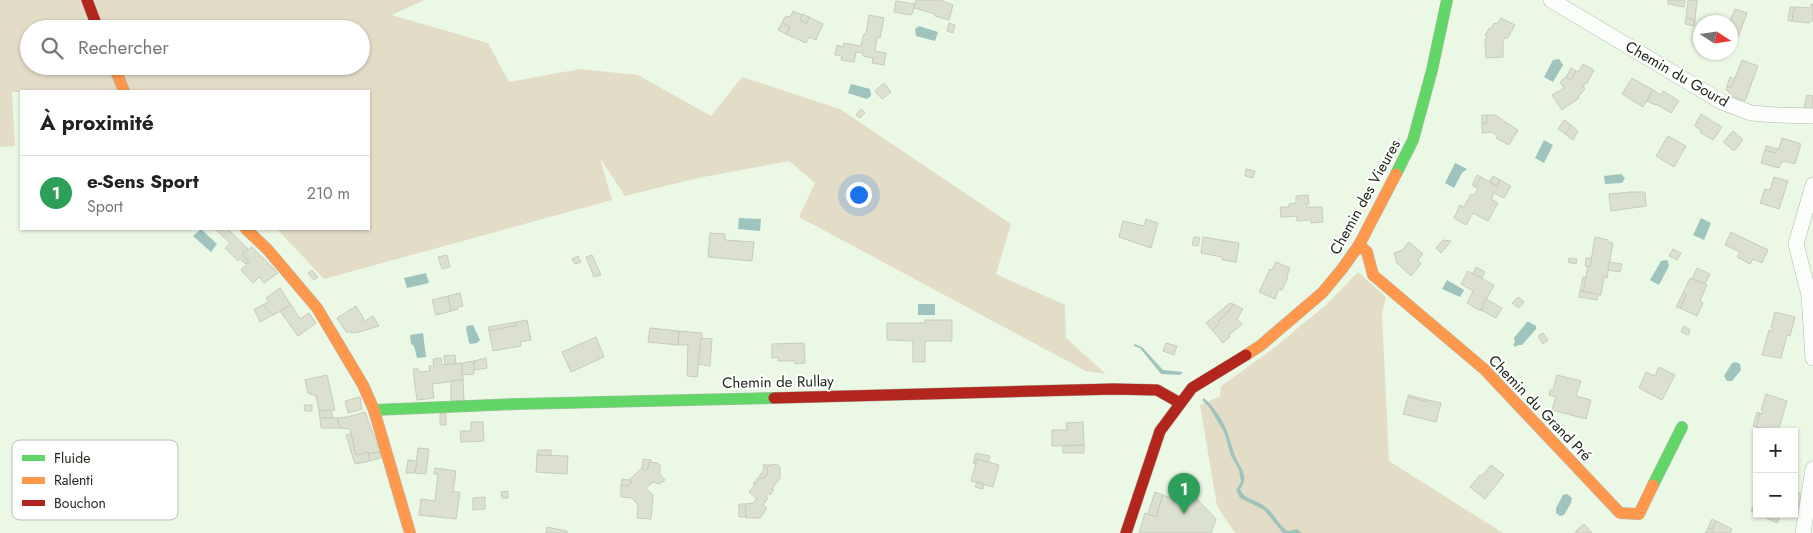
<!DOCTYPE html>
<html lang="fr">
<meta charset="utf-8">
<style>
:root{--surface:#fff;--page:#f6f6f6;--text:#222;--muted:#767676;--line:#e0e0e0;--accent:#646e5f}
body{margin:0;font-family:Jost,sans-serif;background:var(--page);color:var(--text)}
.controls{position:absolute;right:15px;bottom:15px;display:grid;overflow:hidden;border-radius:0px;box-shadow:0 1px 4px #0004}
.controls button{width:45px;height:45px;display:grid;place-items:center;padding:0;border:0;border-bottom:1px solid var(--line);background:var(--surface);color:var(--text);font:25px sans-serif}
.compass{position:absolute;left:1693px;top:15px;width:45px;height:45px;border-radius:50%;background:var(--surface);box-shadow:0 1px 4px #0004;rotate:102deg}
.you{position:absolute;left:858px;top:194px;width:18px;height:18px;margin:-12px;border:4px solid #fff;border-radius:50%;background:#1a73e8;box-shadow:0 0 0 8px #1a73e833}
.badge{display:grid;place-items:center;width:32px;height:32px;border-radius:50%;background:var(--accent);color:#fff;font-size:16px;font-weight:700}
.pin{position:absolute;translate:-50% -41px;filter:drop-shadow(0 1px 2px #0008)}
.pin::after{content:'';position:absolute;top:26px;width:18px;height:15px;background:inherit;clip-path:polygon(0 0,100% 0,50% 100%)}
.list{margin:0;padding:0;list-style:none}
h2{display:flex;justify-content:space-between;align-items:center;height:65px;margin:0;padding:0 20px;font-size:21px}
h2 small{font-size:16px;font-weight:400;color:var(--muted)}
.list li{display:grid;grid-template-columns:32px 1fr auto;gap:15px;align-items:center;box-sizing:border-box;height:75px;padding:0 20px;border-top:1px solid var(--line)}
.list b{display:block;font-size:19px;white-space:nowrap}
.list p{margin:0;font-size:16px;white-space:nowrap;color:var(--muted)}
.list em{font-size:16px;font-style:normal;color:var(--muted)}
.icon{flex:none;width:28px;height:28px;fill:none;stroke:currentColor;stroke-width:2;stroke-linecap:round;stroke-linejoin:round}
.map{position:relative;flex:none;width:1813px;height:533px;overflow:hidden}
.search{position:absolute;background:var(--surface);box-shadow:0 1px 4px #0004;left:20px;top:20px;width:350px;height:55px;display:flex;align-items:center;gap:12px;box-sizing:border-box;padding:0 18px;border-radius:28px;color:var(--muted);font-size:19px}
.panel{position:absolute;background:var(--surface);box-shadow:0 1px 4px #0004;left:20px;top:90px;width:350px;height:140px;border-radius:0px}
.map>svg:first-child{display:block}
</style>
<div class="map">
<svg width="1813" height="533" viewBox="0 0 1813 533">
<rect width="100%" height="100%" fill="#ecf8e6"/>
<g fill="#e3ddc8" fill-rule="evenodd">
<path d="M0,0H424L392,15L488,43L509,82L580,69L638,75L711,116L742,77L840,109L1011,224L996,274L1065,305L1066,338L1106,374L1086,371L799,217L815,183L789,161L698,178L625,196L600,158L612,200L324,279L277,229H369V91L12,92L15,146L0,147ZM29,29H361V66H29Z"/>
<path d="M1358,272L1386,297L1382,313L1389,461L1503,533H1235L1217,506L1200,405L1220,396L1221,386L1270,351L1327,304Z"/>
</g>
<g fill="#9fc4be">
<path d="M919,26L938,32L935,41L916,36L915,29Z"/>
<path d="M1559,59L1563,65L1553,82L1544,77L1553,60Z"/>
<path d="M851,84L870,89L871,94V96L867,99L848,93Z"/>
<path d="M1544,140L1553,145L1544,163L1535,158Z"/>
<path d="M1455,163L1467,169L1462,173L1454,188L1445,183Z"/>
<path d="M1621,174L1625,178L1622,183L1605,184L1604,176Z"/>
<path d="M739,218L761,219L760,231L738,229Z"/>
<path d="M1701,218L1711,223L1704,240L1693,235Z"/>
<path d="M201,229L217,244L211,252L193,236Z"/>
<path d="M1666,260L1668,261L1669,266L1659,285L1650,280L1661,261Z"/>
<path d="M426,273L429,283L407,288L404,278Z"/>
<path d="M1447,280L1464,290L1460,297L1442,289Z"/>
<rect x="918" y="304" width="17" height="11"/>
<path d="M1529,322L1536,326V329L1522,345H1518L1516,347L1513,345L1515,342L1514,338L1527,322Z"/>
<path d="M473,325L480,340L477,343L471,344L469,343L466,328L467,326Z"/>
<path d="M423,333L426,357L417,358L414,346L411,344L410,335Z"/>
<path d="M1134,344L1142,347L1163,370L1183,372L1180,375L1161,374L1140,348L1134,346Z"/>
<path d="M1736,362L1740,364L1741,370L1732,381H1727L1724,376L1732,363Z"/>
<path d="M1204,398C1214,407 1224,421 1228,434C1230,440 1232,447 1234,453C1238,466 1251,476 1240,489C1244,499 1254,499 1263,505C1275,513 1277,524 1288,531L1297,529L1302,533H1283L1264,510L1240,498L1236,490L1241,482L1239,470L1231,456L1224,432L1209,407L1202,400Z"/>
<path d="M1567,494L1572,498L1571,503L1564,515L1560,516L1556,513V508L1563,495Z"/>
</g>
<g fill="#dbe0d1" stroke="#c7ccbd">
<path d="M916,0H940L953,5L949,20L935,16V14L914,8Z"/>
<path d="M1668,0H1685L1684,7L1668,4Z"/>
<path d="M1688,0H1697L1695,20L1686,18Z"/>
<path d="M896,1L915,4L912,14L910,15L894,12Z"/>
<path d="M1811,4H1813V21H1810L1809,23L1792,21L1794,7L1811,8Z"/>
<path d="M1790,7H1794L1792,21H1788Z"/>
<path d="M1735,9L1747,13L1738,37L1730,35V22Z"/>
<path d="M793,11L802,15L800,20L807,23L809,17L823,24L816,40L809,37L806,43L786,34L790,27L782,23L785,17L791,16Z"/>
<path d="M802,14L809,17L807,23L800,20Z"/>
<path d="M869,15L884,18L880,38L877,37L875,51L886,53L884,65L872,63L873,58L863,56V53L856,52L854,62L841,60L842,56L835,55L837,45L843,47L844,43L861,46L864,34H866Z"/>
<path d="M1501,18L1515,25L1507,39L1505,37L1503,41V57L1486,58L1485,40L1487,36H1485L1489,28L1491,29L1494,23L1497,24Z"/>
<path d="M1686,18L1695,20L1694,26L1685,24Z"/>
<path d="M782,23L790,27L786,34L778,30Z"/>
<path d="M949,23L955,25L953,33L947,31Z"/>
<path d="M1742,60L1758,66L1745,101L1729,95L1730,92L1726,90L1727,86L1731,88Z"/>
<path d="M1583,64L1594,70L1587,83H1585L1583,87L1585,88L1581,94L1578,96L1579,98L1562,110L1552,95L1564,88L1560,82L1566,77L1571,80L1576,71L1578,72Z"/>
<path d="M1571,68L1576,71L1571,80L1566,77Z"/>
<path d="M1730,77L1735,79L1731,88L1727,86Z"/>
<path d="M1632,78L1653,90L1643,107L1622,94Z"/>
<path d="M884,83L891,92L882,99L875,91Z"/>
<path d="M1653,90L1661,95L1663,91L1679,101L1671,113L1656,104L1655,105L1647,101Z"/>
<path d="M1807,95L1813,96V111H1803Z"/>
<path d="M861,109L865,113L860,118L856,115Z"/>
<path d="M1701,114L1722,127L1713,140L1701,133L1700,129L1696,127L1695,125Z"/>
<rect x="1482" y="115" width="5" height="8"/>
<path d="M1487,115H1495L1518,130L1509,145L1496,138L1497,136L1492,132L1482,133V123H1487Z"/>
<path d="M1564,120L1571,125L1565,134L1558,129Z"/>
<path d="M1571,125L1578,131L1573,140L1565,134Z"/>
<path d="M1733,131L1743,140L1734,151L1723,142Z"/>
<path d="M1668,136L1686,146L1674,167L1656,156Z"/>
<path d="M1782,138L1801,144L1795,164L1784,161L1781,163L1779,168L1761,163L1765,150L1775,153L1779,149Z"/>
<path d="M1766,146L1779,149L1775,153L1765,150Z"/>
<path d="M1246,169L1255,171L1253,178L1245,176Z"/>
<path d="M1477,175L1481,177L1475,187L1472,185Z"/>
<path d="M1493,176L1500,180L1497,186L1489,182Z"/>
<path d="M1481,177L1497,186L1500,180L1511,186L1504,198L1494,193L1491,199L1498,203L1488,221L1473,213L1466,225L1454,218L1460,205L1464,207L1471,194L1474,195L1478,189L1475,187Z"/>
<path d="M1774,177L1788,181L1779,209L1760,203L1765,189L1770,190Z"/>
<path d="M1631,192H1645L1646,206L1611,211L1609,194Z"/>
<path d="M1308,195L1309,204H1306L1307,207H1322L1323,222L1311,223V220L1297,221V216L1281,217L1280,207H1289V204L1296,203V196Z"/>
<path d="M1146,219L1158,223L1151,248L1119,237L1123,221L1144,226Z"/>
<path d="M218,229H228L249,250L242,254L249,262L246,264L240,259L238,261L225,248L230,243L217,231Z"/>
<path d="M1731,232L1768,250L1762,263L1753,259L1750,264L1737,257L1740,252L1725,245Z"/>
<path d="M710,233L725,234V240L754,242L752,261L708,257Z"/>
<path d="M1194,237L1200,238L1198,246L1192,245Z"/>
<path d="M1203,237L1239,243L1236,262L1222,260V257L1201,253Z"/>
<path d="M1595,237L1608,240V242L1613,243L1607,278L1604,277L1601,295L1583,292L1588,266L1590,267Z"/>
<path d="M1443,240L1451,241L1441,253L1436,248Z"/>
<path d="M1409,242L1423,254L1418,260L1421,264L1411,276L1397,263L1394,253L1402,250Z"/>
<path d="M252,247L278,273L264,283L259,277L253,283L241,270L249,262L242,254Z"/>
<path d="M1673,249L1681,253L1677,260L1669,256Z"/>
<path d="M447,255L450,267L442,269L438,257Z"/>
<path d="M592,255L601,275L594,277L586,257Z"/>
<path d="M578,256L581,262L575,264L572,259Z"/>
<path d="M1569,258L1577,259L1576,264L1568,262Z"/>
<path d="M1586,258H1592L1590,267L1585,266Z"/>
<path d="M1276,262L1290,268L1287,276L1288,277L1282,290L1279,289L1275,299L1259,292L1270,269L1272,270Z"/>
<path d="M1609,262L1622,264L1620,272L1608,270Z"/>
<path d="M1476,267L1485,272L1482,278L1473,274Z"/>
<path d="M1697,268L1710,274L1705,284L1692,279Z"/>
<path d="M312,270L318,277L314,280L308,273Z"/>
<path d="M1468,271L1494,285L1480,311L1467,303L1473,291L1461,284Z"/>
<path d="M1583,277H1586L1583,292L1580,291Z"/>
<path d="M1690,278L1707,285L1700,301L1703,303L1697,316L1680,308L1686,295L1683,293Z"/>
<path d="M280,288L291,305L273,315L263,305L269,301L266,298Z"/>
<path d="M1580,291L1598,294L1597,300L1579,297Z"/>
<path d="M460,293L463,306L458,307V309L451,311L448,296Z"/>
<path d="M1683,293L1686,295L1680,308L1676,307Z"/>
<path d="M448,296L451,311L436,315L432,300Z"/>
<path d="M1518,297L1524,302L1519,308L1512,303Z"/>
<path d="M1486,299L1502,308L1496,318L1481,310Z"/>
<path d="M1230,303L1233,304L1231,309L1218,321L1220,323L1212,330L1206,323Z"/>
<path d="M1233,304L1243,309L1237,319L1242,324L1229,335L1230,337L1223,343L1212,330L1220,323L1218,321L1231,309Z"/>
<path d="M263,305L273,315L260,322L254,309Z"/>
<path d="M291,305L300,319L309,313L316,323L298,336L280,311Z"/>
<path d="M356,306L365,321L373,316L379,326L359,332L351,333L350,331L347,333L337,318Z"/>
<path d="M1775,312L1795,317L1790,336L1787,335L1781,358L1762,355L1769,330L1773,331V328L1771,327Z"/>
<path d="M527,320L531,340L520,342L521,346L493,351L489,331L517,325V322Z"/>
<path d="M925,320H952V341H925V362H913V341L887,340V323H925Z"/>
<path d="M517,322V325L489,331L488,327Z"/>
<path d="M1684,326L1690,330L1688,335L1681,332Z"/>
<path d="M650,328L679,331L678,345L648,342Z"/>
<path d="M679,331L702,333L697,377L687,376L688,345H678Z"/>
<path d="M1543,333L1548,340L1543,344L1538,336Z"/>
<path d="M596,337L604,357L571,372L562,352Z"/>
<path d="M701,338L712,339L710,366L698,364Z"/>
<path d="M804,343L805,363L795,364V361H778V357L772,358V344Z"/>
<path d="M1166,343L1177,346L1174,355L1163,351Z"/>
<path d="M455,355L456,364L445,365L444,356Z"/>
<path d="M441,358L442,365L462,363L463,380L432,384L434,398L417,400L413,369H418L419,372L430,371L429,366H434L433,359Z"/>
<path d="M486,358L487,368L474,370V361Z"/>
<path d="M474,361V374L462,375V363Z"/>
<path d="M1659,367L1675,375L1662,400L1639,388L1646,372L1655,376Z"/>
<path d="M327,375L335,410L319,411L316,396L308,393L305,380Z"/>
<path d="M1557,375L1581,381L1576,396L1591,400L1586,419L1552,410L1556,397L1549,395L1550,390H1553Z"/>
<path d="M463,380L464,400L451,401V381Z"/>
<path d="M1766,394L1787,401L1778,432L1756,427L1760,413L1762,414L1763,411L1761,410Z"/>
<path d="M1408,395L1428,400L1427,402L1408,397Z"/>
<path d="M360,397L362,409L348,413L345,401Z"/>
<path d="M1408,397L1427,402L1428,400L1441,403L1436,422L1403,414Z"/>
<path d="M304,405H312V411H305Z"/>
<path d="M331,410L333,418H320L319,411Z"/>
<path d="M365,412L380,452L368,454V452L356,455L350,429L340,428L337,418L347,417Z"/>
<path d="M1757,412L1760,413L1756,427L1753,426Z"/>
<path d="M446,413V425H440V414Z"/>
<path d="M320,418H337L340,428H321Z"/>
<path d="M471,422H483L484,441L461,442L460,431H471Z"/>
<path d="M1083,422L1084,445L1052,446V430H1067L1066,423Z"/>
<path d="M351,434L356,455L368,452L370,461L355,464L346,435Z"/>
<path d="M1084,445V453H1063V446Z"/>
<path d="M418,448L429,449L426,474L415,473Z"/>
<path d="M538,450H551V456L537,455Z"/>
<path d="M380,452L381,458L370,461L368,454Z"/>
<path d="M976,453L990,456L988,462L977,459L975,464L973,463Z"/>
<path d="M537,455L568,456L567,474L536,472Z"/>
<path d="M643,459L651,460V462H649L648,468L645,471L642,468Z"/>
<path d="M977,459L999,465L993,487L971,481Z"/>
<path d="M408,460L417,461L415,473H406Z"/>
<path d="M649,462L658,463L660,466V474L665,480L659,484L653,482L646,488L653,495L651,519L637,518L638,505L632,498L621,497V485L628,486L632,482L629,480L642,468L645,471L648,468Z"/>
<path d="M777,464L780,467V478L772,489L774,490L770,495L768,493L766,497L768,498L763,505L767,508L760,518H746L745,504L753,503L757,499L749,492L761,477L763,479L768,473L767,468L770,465Z"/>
<path d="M763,465H770L767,468L768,473L763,479L761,477L755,485L753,484L764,470Z"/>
<path d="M1491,465L1504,475L1485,499L1470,487L1480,475L1482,476Z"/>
<path d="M435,468L456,471L453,492H460L456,519L419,515L421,499L435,501L438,474H434Z"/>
<path d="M622,479L629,480L632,482L628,486L621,485Z"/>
<path d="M977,482L984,484L983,489L975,487Z"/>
<path d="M508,491V498H502L501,492Z"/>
<path d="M1178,491L1196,497L1198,500L1192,506L1175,500Z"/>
<path d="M1794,491L1804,495L1802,509L1794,506Z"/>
<path d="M1155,492L1163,495L1156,517L1148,514Z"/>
<path d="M1163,495L1192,506L1198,500L1216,519L1211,533H1139L1145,513L1156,517Z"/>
<path d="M485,497V509L473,510V498Z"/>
<path d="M1757,498V514L1751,511Z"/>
<path d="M739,504H745L746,517H739Z"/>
<path d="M1758,514H1781L1777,523Z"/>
<path d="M1712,519L1716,521L1712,530L1708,528Z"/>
<path d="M1716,521L1732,529L1730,533H1705L1708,528L1712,530Z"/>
<path d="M1584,524L1592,533H1575L1577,530Z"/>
<path d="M547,527L567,531V533H546Z"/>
</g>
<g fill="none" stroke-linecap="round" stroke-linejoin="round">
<g stroke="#b0b9ab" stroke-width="16">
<g id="street">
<path d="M1551,0L1722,102L1751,113L1776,115L1813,116"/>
<path d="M1813,185L1796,244L1809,295L1813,358"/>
<path d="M1803,533L1813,469"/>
</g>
</g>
<g stroke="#b0b9ab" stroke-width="12">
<g id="fast">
<path d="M1396,174L1413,140L1432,70L1447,0"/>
<path d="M374,410L517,404L774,398"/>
<path d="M1653,485L1682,427"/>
</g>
</g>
<g stroke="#b0b9ab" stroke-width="12">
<g id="slow">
<path d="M114,66L124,91"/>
<path d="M246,229L268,250L317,308L363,385L374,410L410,533"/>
<path d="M1359,245L1367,252L1373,275L1484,369L1620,513L1639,514L1653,485"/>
<path d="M1246,355L1260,346L1322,293L1342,269L1359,245L1396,174"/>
</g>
</g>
<g stroke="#b0b9ab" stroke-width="12">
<g id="jam">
<path d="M87,0L98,29"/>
<path d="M774,398L1114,389L1157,390L1180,403"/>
<path d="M1126,533L1160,431L1192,388L1246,355"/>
</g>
</g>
<use href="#street" stroke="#fcfefb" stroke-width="15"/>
<use href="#fast" stroke="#63d668" stroke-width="11"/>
<use href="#slow" stroke="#ff974d" stroke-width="11"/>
<use href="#jam" stroke="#b3261e" stroke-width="11"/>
</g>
<g text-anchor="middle" stroke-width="4" stroke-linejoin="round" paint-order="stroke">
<g font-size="15" fill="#1b2317" stroke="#fff">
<text transform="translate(1677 74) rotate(30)" y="5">Chemin du Gourd</text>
<text transform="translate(1365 197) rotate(-61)" y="5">Chemin des Vieures</text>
<text transform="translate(778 382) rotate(-1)" y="5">Chemin de Rullay</text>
<text transform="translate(1540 408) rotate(46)" y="5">Chemin du Grand Pré</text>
</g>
</g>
<rect x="12" y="440" width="166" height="80" rx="8" fill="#fff" stroke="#bbbdb9" stroke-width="1"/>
<rect x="22" y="455" width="23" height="6" fill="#63d668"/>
<rect x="22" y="477" width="23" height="7" fill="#ff974d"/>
<rect x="22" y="500" width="23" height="6" fill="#b3261e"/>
<g font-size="14" fill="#1b2317">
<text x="54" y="463">Fluide</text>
<text x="54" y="485">Ralenti</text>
<text x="54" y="508">Bouchon</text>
</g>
</svg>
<div class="controls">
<button>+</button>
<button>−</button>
</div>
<svg class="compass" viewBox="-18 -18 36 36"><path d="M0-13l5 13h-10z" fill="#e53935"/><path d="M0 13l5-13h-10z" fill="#767676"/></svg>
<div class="you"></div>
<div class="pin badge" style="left:1184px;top:514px;background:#2e9e5b">1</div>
<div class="search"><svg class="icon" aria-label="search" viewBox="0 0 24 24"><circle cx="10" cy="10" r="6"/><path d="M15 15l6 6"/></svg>Rechercher</div>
<section class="panel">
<h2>À proximité<small></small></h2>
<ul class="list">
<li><span class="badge" style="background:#2e9e5b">1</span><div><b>e-Sens Sport</b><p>Sport</p></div><em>210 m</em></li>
</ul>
</section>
</div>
